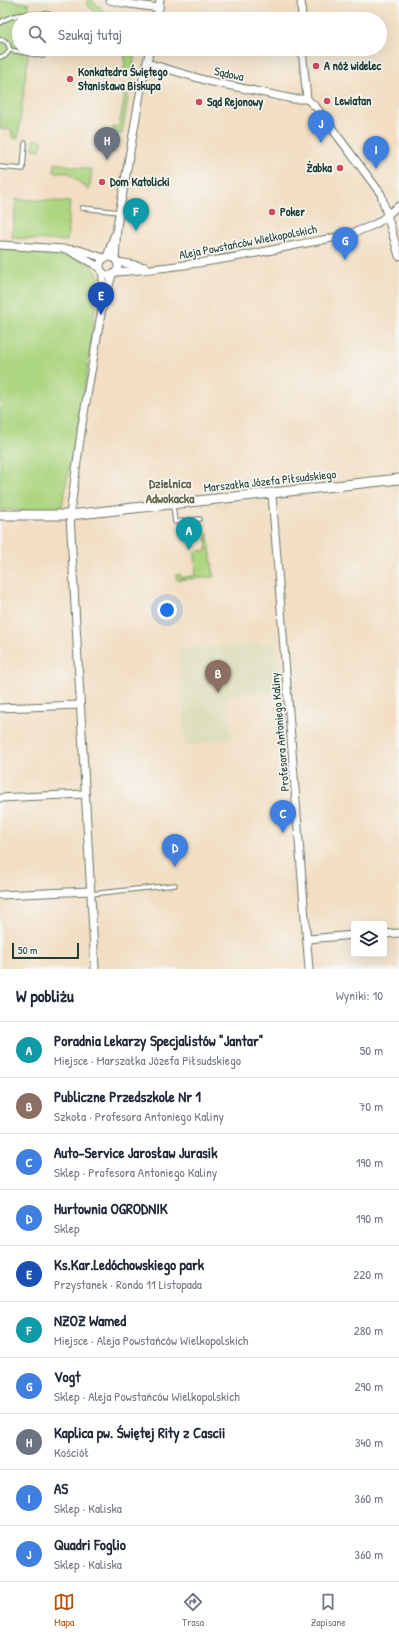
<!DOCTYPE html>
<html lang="pl">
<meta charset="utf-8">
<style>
:root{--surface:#fff;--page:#f6f6f7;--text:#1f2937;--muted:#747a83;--line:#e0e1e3;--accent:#b45309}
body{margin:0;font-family:"Patrick Hand",sans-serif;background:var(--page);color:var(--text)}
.controls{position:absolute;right:12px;bottom:12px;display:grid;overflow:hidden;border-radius:4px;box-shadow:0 4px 16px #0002}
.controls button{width:36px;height:36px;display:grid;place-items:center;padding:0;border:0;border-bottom:1px solid var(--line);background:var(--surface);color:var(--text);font:20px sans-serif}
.scale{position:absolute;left:12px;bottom:10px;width:67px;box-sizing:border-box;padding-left:4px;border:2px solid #1f3d34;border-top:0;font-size:11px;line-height:14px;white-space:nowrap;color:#1f3d34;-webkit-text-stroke:3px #f6f6f2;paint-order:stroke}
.you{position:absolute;left:167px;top:610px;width:14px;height:14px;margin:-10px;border:3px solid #fff;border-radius:50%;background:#1a73e8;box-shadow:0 0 0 6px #1a73e833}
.badge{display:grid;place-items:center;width:26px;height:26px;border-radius:50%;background:var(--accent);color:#fff;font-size:13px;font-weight:700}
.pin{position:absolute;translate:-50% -33px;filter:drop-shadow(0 1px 2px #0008)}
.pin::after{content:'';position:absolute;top:21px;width:14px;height:12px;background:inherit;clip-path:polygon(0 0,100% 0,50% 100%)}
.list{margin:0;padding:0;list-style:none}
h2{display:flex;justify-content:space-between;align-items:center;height:52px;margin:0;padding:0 16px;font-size:17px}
h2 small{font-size:13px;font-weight:400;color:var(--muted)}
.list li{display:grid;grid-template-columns:26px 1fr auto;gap:12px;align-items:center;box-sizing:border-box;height:56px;padding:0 16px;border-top:1px solid var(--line)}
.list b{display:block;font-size:15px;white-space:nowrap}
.list p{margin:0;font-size:13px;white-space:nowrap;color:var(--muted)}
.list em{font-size:13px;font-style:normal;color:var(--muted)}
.icon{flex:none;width:22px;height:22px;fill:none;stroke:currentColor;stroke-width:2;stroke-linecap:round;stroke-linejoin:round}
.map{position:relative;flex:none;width:399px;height:969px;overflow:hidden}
.search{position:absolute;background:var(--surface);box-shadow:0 4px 16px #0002;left:12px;right:12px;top:12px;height:44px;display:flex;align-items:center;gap:10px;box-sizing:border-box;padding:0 14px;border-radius:22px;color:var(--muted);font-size:15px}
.sheet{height:612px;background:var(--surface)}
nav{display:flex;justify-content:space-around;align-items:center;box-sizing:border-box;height:56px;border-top:1px solid var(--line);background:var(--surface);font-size:11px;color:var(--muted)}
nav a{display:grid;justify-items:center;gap:2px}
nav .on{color:var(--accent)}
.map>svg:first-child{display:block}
</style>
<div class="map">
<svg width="399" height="969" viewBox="0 0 399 969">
<rect width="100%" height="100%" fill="#f6f6f2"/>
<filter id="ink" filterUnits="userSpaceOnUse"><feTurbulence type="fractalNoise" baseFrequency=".025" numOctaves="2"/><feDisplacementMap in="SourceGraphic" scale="8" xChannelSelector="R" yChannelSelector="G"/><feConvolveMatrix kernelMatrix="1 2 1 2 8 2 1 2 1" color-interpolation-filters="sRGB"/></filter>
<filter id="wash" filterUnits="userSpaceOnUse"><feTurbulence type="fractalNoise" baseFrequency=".012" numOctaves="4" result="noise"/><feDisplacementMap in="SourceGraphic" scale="16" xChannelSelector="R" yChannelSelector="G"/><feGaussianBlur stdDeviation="0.9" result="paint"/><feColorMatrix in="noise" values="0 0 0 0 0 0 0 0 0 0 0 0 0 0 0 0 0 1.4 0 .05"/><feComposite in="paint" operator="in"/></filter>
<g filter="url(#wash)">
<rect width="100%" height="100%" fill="#f2dec2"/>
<g fill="#dddebc">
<path d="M20,0H49L48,6Z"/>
<path d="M275,642L281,691L226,695L232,738L186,746L179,650Z"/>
</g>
<g fill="#add681" stroke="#668a5a">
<path d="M0,0H10L29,4L28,12H34L33,19H19V49H29L18,138H12V130L0,129Z"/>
<path d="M87,0H92L112,19H104L87,5Z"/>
<path d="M125,49H132L134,57L133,77L124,76Z"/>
<path d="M127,84L130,86L122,134L113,132V127L119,126Z"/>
<path d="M34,139L43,141L40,150L33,149Z"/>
<path d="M55,163L92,170L89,190L68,173L54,172Z"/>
<path d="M16,199L70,202L67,241L12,238Z"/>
<path d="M0,249C24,251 92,248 99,278L87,374L64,496L62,506L56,511L0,510Z"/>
<path d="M206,534H208L214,577L177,580L176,575L180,574L181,578L196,575L195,552L207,550Z"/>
</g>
</g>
<g filter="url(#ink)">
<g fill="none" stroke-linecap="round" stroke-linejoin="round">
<g stroke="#697566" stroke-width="5.5">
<g id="service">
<path d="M0,23C14,12 32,14 49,14"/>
<path d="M0,40H4L8,44L10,50L5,56L0,57"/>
<path d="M10,50L43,56"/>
<path d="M0,167L23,169L25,143"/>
<path d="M82,208L119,212"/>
<path d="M173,505L175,522L200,519"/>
<path d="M91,894L175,885"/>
</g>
</g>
<g stroke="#697566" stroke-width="9">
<g id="minor">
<path d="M110,0L122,3L159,8"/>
<path d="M301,0L302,19"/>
<path d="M157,19L160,0"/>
<path d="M302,49L307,99L316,107L381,194L399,256"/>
<path d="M147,63L208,81L293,99H307"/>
<path d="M0,245L79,250L104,258"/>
<path d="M70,251L99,267"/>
<circle cx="109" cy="266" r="9"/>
<path d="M107,257L114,236"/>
<path d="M115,259L117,226L142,83L150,49"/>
<path d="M118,262L145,267"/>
<path d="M116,272C177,268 236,258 296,245C322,240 351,236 375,224C384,220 390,211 399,206"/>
<path d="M105,299L112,275"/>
<path d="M272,494L309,969"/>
<path d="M0,708L80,705"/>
<path d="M0,798L85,794"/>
<path d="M0,895L90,891"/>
<path d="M384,934L399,933"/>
<path d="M308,939L354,935"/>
<path d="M95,969L70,515L82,425L102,308L103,274"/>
</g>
</g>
<g stroke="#697566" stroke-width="11">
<path id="tertiary" d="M0,515H70L399,479"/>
</g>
<use href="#service" stroke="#fff" stroke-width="3.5"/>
<use href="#minor" stroke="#fff" stroke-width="7"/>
<use href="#tertiary" stroke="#fff" stroke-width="9"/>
</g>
</g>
<g fill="#d1495b" stroke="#f6f6f2" stroke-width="1.5">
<circle cx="316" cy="66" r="4"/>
<circle cx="70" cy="79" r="4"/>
<circle cx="327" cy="101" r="4"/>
<circle cx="199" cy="102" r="4"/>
<circle cx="340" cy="168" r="4"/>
<circle cx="102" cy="182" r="4"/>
<circle cx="272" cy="212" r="4"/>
</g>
<g text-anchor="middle" stroke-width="3.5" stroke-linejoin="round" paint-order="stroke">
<g font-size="12" font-weight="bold" fill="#1f3d34" stroke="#f6f6f2" text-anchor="start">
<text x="324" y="70">A nóż widelec</text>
<text x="78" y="76">Konkatedra Świętego<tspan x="78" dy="14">Stanisława Biskupa</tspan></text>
<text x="335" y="105">Lewiatan</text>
<text x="207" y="106">Sąd Rejonowy</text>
<text x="332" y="172" text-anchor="end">Żabka</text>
<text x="110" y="186">Dom Katolicki</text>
<text x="280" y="216">Poker</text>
</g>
<g font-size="12" fill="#1f3d34" stroke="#f6f6f2">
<text transform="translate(229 74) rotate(12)" y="4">Sądowa</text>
<text transform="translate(248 242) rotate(-11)" y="4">Aleja Powstańców Wielkopolskich</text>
<text transform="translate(270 481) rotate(-6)" y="4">Marszałka Józefa Piłsudskiego</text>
<text transform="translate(280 732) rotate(-95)" y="4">Profesora Antoniego Kaliny</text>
</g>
<g font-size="13" font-weight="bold" fill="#65664a" stroke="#f6f6f2">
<text x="170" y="488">Dzielnica<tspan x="170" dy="15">Adwokacka</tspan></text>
</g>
</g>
</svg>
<div class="controls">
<button><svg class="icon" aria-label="layers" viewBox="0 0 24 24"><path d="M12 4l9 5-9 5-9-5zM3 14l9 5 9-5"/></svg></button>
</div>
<div class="scale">50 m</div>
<div class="you"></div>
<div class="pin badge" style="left:189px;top:550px;background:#0f9aa8">A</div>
<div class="pin badge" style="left:218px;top:693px;background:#8d6e63">B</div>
<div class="pin badge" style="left:283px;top:833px;background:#3f7fe0">C</div>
<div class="pin badge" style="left:175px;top:867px;background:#3f7fe0">D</div>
<div class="pin badge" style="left:101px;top:315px;background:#1a4fb4">E</div>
<div class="pin badge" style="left:136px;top:231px;background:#0f9aa8">F</div>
<div class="pin badge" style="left:345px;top:260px;background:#3f7fe0">G</div>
<div class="pin badge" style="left:107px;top:160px;background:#6b7280">H</div>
<div class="pin badge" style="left:376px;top:169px;background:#3f7fe0">I</div>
<div class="pin badge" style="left:321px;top:143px;background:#3f7fe0">J</div>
<div class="search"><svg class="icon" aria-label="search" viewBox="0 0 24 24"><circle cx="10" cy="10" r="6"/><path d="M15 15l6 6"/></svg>Szukaj tutaj</div>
</div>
<section class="sheet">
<h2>W pobliżu<small>Wyniki: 10</small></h2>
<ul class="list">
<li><span class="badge" style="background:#0f9aa8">A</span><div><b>Poradnia Lekarzy Specjalistów &quot;Jantar&quot;</b><p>Miejsce · Marszałka Józefa Piłsudskiego</p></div><em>50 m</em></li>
<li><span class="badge" style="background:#8d6e63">B</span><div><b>Publiczne Przedszkole Nr 1</b><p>Szkoła · Profesora Antoniego Kaliny</p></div><em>70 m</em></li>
<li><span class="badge" style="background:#3f7fe0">C</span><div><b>Auto-Service Jarosław Jurasik</b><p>Sklep · Profesora Antoniego Kaliny</p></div><em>190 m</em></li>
<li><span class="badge" style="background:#3f7fe0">D</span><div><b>Hurtownia OGRODNIK</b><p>Sklep</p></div><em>190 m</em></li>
<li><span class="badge" style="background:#1a4fb4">E</span><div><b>Ks.Kar.Ledóchowskiego park</b><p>Przystanek · Rondo 11 Listopada</p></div><em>220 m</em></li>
<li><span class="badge" style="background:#0f9aa8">F</span><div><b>NZOZ Wamed</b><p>Miejsce · Aleja Powstańców Wielkopolskich</p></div><em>280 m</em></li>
<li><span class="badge" style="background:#3f7fe0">G</span><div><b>Vogt</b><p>Sklep · Aleja Powstańców Wielkopolskich</p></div><em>290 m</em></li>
<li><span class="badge" style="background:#6b7280">H</span><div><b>Kaplica pw. Świętej Rity z Cascii</b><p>Kościół</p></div><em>340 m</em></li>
<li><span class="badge" style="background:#3f7fe0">I</span><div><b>AS</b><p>Sklep · Kaliska</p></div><em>360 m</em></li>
<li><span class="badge" style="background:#3f7fe0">J</span><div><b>Quadri Foglio</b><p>Sklep · Kaliska</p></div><em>360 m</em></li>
</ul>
</section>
<nav>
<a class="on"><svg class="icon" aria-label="map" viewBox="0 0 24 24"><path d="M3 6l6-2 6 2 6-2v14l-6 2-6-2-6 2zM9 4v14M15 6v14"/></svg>Mapa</a>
<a><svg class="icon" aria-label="directions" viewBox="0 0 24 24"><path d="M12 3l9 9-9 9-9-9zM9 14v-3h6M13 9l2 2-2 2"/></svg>Trasa</a>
<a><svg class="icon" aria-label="saved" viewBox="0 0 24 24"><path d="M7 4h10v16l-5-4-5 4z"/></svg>Zapisane</a>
</nav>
